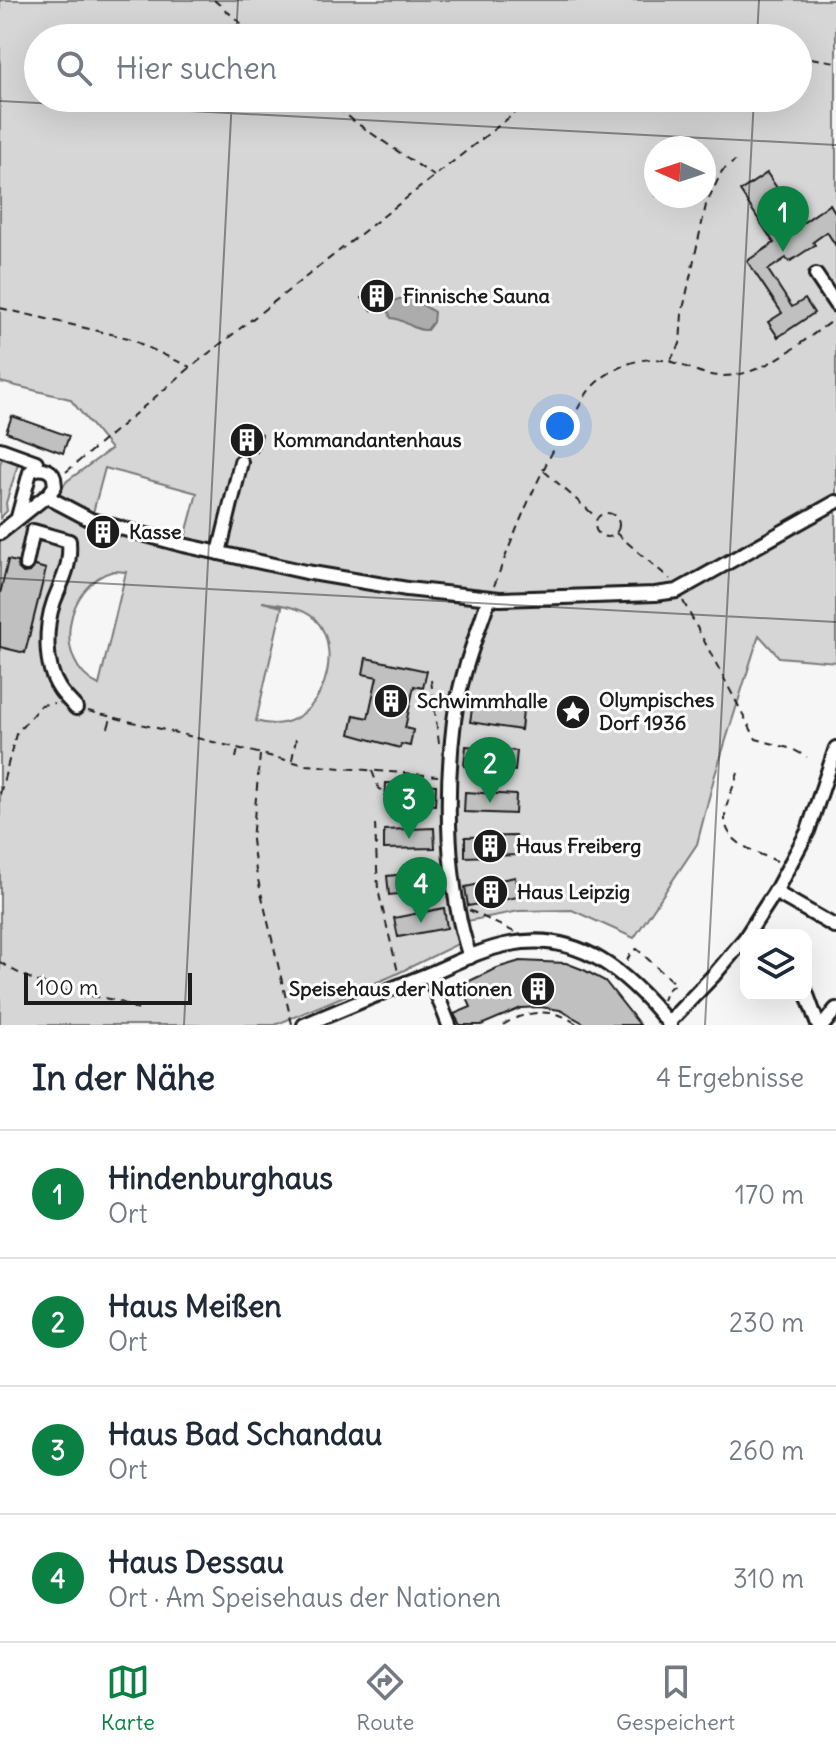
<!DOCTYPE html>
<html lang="de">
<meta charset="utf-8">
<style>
:root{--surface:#fff;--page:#f6f6f7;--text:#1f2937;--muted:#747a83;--line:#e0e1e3;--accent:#0b8043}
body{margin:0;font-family:Delius,sans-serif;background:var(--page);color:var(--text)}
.controls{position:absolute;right:24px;bottom:24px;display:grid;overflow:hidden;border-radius:16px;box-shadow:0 8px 32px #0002}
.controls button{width:72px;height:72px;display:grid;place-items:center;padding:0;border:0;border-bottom:2px solid var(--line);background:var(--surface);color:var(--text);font:40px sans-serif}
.compass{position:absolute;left:644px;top:136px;width:72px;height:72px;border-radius:50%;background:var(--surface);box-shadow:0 8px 32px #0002;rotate:273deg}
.scale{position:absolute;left:24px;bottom:20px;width:168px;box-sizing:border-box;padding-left:8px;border:4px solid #1c1c1c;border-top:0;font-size:22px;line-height:28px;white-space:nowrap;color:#1c1c1c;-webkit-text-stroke:6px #fff;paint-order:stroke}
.you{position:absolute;left:560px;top:426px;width:28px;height:28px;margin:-20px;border:6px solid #fff;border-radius:50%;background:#1a73e8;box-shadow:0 0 0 12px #1a73e833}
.badge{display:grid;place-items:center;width:52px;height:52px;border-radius:50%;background:var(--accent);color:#fff;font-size:26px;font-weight:700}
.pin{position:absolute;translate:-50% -66px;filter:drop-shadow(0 2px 4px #0008)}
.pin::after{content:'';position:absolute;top:42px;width:28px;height:24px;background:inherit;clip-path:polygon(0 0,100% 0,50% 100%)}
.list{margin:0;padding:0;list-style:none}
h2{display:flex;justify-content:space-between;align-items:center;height:104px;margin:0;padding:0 32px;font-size:34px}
h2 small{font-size:26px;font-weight:400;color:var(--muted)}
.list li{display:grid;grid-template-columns:52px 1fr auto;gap:24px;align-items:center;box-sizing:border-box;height:128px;padding:0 32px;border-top:2px solid var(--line)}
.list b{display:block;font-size:30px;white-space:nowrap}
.list p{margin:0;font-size:26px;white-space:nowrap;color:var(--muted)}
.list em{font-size:26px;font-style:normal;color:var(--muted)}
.icon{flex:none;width:44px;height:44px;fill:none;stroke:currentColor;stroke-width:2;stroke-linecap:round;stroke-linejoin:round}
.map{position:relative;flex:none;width:836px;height:1025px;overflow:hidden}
.search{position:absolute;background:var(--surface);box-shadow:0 8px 32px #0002;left:24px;right:24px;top:24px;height:88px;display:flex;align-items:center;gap:20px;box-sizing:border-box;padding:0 28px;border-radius:44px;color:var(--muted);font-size:30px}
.sheet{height:616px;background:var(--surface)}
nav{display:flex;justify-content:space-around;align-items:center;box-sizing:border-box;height:112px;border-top:2px solid var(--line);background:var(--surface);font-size:22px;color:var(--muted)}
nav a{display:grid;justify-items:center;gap:4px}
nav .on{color:var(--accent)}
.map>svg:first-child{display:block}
</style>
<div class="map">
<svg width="836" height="1025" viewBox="0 0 836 1025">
<rect width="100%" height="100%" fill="#f6f6f6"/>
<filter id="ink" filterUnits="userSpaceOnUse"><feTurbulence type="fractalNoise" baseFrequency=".0125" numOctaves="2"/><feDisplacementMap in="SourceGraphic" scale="16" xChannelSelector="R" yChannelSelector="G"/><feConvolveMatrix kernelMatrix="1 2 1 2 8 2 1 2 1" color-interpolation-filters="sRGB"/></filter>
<g filter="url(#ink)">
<g fill="#d6d6d6" stroke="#797979" stroke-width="2" fill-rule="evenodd">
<path d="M0,0H836V662L779,657L759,635L714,778L697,844L634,938L572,910L519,911L462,922L466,940L392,976L275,1025H0V540L7,532L53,500L67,481L111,449L70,399L0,382ZM38,38H798V98H38ZM656,148H704V196H656ZM105,468L197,493L183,545L91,520ZM114,571L126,572L99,685C51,663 65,583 114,571ZM262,602C278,604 302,607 315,619C348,652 318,741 256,721L282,607Z"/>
<path d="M3,456L19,461L6,503L7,511L0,518V464Z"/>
</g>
<path fill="#acacac" stroke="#727272" stroke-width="2" d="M408,296L434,312L433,322L427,330C413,331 405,319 391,318L388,310L390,302Z"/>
<g fill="#c0c0c0" stroke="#1c1c1c" stroke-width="2">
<path d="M767,173L801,224L830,204L836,214V246L827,232L813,242L815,245L789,262L786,258L768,270L792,307L805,299L814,313L778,337L768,322L782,313L747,261L774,243L740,191Z"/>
<path d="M382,282L391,294L372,310L362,298Z"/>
<path d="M12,416L69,436L63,453L6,432Z"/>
<path d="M236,428L262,434L257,452L232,446Z"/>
<path d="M8,560L17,562L18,568L23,573L30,572L35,566L46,569L25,653L0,647V594Z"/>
<path d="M366,658L427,671L423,688L414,686L405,728L413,730L410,746L401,744L400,748L350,734L354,715L368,718L377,677L363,674Z"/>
<path d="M473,703L523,710L521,730L470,722Z"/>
<path d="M466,746L517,751L515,771L464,766Z"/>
<path d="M386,783L436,785L435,805L385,802Z"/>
<path d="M465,792L516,795L515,814L464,812Z"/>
<path d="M434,828L435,848L384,849V830Z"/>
<path d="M516,836V855L465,857V837Z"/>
<path d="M437,871L439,890L389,895L387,876Z"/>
<path d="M515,877L518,897L468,906L465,887Z"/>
<path d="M444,908L447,928L398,937L394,918Z"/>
<path d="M520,961L566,963L584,970L605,981L640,1025H587L560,1010L540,1007L521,1008L481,1025H460L454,1014L471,1007L461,985L497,968Z"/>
</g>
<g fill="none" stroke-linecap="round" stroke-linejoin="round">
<g stroke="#1c1c1c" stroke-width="18">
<g id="minor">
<path d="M816,275L836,305"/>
<path d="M0,449L36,462L38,468"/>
<path d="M49,494L53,500L91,520L183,545L306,572L407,589L500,599L655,594L677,591L836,502"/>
<path d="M0,533L49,494L55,486L54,478C51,468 38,466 30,472L18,517"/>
<path d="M219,553L241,462"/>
<path d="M26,564L33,531L69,541C71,566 63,578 54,601C45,626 44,665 59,688C63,695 70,701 76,708"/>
<path d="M775,892L836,927"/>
<path d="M747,935L775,892L808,831L836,748"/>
<path d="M470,957C446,887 445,794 454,721C459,680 476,637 489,598"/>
<path d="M429,974L449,1025"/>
<path d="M806,992L818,1025"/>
<path d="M668,1023L714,975L746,937"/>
<path d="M304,1025C346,1008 387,990 429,974C455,963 482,949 510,944C580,930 629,974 670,1025"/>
<path d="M823,1025L836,1009"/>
</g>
</g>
<g stroke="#1c1c1c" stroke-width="2" stroke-dasharray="8 6" stroke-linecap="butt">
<path d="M214,0L258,38"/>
<path d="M798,56L836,62"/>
<path d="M327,98L355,122L434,176"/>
<path d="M0,308L128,338L190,367"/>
<path d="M670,361L680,344L682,314L706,205L722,171L735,161"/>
<path d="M544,471L596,517"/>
<path d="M66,472L191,367L534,98"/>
<circle cx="607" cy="525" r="12"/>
<path d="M616,533L670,579"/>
<path d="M494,586C517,526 542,464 577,410C582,402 587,391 594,385C609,370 633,359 654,359C674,360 688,369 706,374C754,386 799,343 836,318"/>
<path d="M683,601L756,739L792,749L807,757"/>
<path d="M431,680L439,743"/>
<path d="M88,711L306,765L438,776"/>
<path d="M108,728L111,718"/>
<path d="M260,755L252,840L256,871L292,1024"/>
<path d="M236,758L238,749"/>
<path d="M292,760L296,739"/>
<path d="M372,771L379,789L385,792"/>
<path d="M738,773C734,786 725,804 725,818C725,844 758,853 777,861"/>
<path d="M0,794L16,734L41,705L54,703"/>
<path d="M375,824L378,890L398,972"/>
<path d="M469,910L514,932"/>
<path d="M627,961L631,952L637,949L675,984L667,990L663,1000"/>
<path d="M0,962C21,976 46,986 71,992C95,998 117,997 138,1010"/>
<path d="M503,1025C526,1010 556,1007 578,1025"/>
</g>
<use href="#minor" stroke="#fff" stroke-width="12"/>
</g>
</g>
<path fill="none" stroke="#1c1c1c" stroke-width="2" stroke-opacity="0.45" d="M236,38L238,0M757,38L759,0M0,101L836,145M0,578L836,622M184,1025L232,98M705,1025L754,98"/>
<defs>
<g id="building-disc" transform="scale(1.8)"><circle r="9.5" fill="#1c1c1c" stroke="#fff"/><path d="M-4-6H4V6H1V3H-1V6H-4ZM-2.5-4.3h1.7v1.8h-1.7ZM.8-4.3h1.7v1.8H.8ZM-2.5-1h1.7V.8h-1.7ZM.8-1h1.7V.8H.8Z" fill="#fff"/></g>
<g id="sight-disc" transform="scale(1.8)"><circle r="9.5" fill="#1c1c1c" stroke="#fff"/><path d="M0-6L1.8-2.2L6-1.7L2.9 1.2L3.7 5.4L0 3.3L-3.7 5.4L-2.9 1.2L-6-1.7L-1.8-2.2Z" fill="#fff"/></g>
</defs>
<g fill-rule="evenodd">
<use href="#building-disc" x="377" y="296"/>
<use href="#building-disc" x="247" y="440"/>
<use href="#building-disc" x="103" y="532"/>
<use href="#building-disc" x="391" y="701"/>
<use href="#sight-disc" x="573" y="712"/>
<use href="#building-disc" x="490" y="846"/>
<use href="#building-disc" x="491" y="892"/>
<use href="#building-disc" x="538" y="989"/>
</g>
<g text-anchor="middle" stroke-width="6" stroke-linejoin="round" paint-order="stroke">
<g font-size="20" font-weight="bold" fill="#1c1c1c" stroke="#fff" text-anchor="start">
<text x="403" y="303">Finnische Sauna</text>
<text x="273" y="447">Kommandantenhaus</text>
<text x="129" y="539">Kasse</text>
<text x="599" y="707">Olympisches<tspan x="599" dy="23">Dorf 1936</tspan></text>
<text x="417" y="708">Schwimmhalle</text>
<text x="516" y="853">Haus Freiberg</text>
<text x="517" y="899">Haus Leipzig</text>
<text x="512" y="996" text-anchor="end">Speisehaus der Nationen</text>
</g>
</g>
</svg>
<div class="controls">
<button><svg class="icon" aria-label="layers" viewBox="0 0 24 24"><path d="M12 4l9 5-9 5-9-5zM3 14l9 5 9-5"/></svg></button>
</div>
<svg class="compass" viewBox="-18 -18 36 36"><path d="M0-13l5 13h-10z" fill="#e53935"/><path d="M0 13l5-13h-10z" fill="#747a83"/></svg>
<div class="scale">100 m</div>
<div class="you"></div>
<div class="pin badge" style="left:783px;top:252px">1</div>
<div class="pin badge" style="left:490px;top:803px">2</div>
<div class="pin badge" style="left:409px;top:839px">3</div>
<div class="pin badge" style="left:421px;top:923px">4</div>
<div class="search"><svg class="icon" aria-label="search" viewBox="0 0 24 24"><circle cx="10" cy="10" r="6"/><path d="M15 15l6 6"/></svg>Hier suchen</div>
</div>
<section class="sheet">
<h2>In der Nähe<small>4 Ergebnisse</small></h2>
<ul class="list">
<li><span class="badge">1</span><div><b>Hindenburghaus</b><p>Ort</p></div><em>170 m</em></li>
<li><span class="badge">2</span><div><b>Haus Meißen</b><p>Ort</p></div><em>230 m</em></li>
<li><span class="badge">3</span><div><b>Haus Bad Schandau</b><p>Ort</p></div><em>260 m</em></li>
<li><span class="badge">4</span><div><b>Haus Dessau</b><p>Ort · Am Speisehaus der Nationen</p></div><em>310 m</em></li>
</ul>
</section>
<nav>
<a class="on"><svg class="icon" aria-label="map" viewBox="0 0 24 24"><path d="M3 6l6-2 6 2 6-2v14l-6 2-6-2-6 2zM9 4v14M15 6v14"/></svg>Karte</a>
<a><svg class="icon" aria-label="directions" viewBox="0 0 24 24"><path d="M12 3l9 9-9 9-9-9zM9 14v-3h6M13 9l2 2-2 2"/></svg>Route</a>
<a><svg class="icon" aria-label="saved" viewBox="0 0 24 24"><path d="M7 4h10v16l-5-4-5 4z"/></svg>Gespeichert</a>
</nav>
